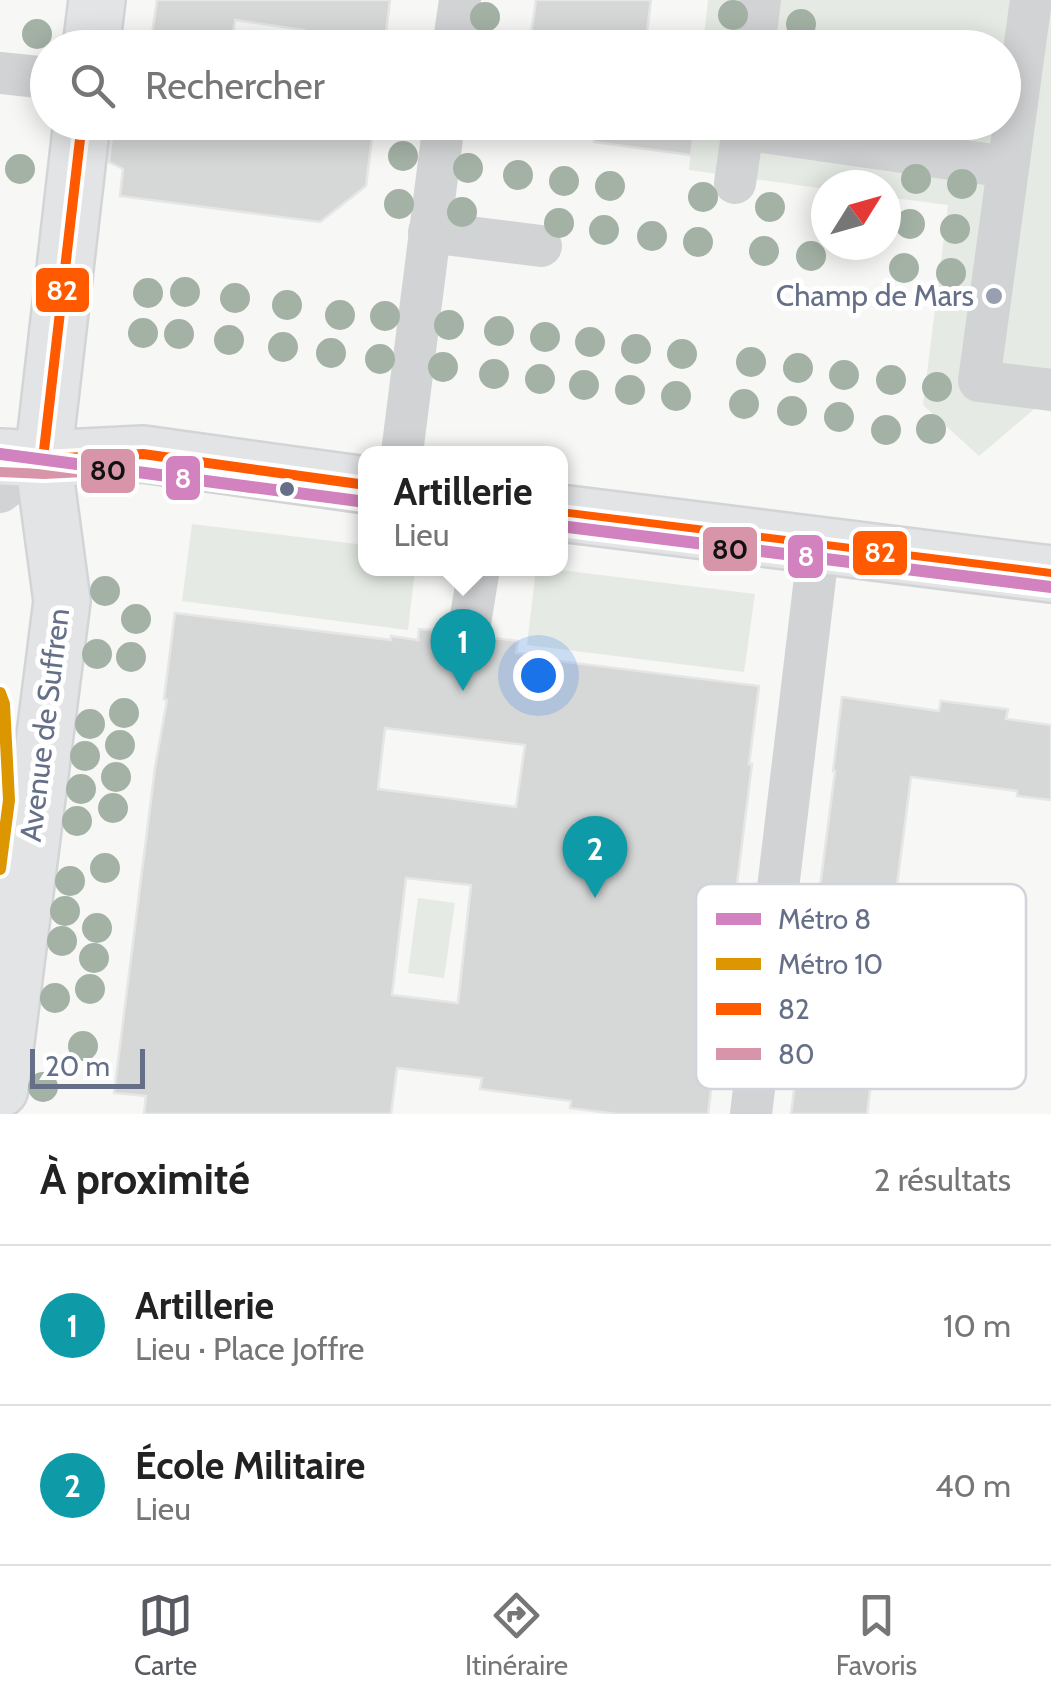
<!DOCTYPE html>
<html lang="fr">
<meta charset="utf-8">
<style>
:root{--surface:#fff;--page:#f6f6f6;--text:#222;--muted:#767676;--line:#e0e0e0;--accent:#575a61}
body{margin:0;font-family:Cabin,sans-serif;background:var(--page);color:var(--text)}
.compass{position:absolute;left:811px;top:170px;width:90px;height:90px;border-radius:50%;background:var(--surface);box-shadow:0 5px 25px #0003;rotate:53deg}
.scale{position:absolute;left:30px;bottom:25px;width:115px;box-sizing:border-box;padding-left:10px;border:5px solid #656f87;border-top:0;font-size:28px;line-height:35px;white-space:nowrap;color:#656f87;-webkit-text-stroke:8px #fff;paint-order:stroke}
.you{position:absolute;left:538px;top:675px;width:35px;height:35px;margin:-25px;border:8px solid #fff;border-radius:50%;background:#1a73e8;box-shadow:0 0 0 15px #1a73e833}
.badge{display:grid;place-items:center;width:65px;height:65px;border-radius:50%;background:var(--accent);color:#fff;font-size:32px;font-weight:700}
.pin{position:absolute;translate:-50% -82px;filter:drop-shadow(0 2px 5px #0008)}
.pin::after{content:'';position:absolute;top:52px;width:35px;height:30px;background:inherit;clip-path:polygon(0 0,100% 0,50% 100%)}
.popup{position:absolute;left:358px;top:446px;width:210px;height:130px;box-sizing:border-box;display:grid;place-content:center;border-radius:20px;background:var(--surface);filter:drop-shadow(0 2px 8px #0005);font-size:32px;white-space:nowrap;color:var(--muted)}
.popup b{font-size:38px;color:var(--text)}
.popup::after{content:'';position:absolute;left:50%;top:100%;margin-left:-20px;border:20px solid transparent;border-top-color:var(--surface)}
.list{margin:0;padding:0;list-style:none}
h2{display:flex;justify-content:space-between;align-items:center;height:130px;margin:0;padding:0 40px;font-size:42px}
h2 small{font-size:32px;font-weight:400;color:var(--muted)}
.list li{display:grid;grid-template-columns:65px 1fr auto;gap:30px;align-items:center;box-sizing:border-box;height:160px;padding:0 40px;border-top:2px solid var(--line)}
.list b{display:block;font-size:38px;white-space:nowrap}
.list p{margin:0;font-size:32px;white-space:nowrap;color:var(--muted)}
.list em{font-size:32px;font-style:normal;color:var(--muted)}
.icon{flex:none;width:55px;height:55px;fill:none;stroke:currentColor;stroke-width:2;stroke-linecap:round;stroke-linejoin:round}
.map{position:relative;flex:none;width:1051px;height:1114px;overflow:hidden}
.search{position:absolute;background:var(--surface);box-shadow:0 5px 25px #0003;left:30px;right:30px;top:30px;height:110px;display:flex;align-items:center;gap:25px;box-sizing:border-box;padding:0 35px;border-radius:55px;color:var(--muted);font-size:38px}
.sheet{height:450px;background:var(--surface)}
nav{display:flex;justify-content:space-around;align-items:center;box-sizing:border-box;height:140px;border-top:2px solid var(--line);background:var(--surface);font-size:28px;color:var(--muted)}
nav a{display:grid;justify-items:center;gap:5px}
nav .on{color:var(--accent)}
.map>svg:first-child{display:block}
</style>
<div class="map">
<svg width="1051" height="1114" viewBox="0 0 1051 1114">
<rect width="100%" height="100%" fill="#f7f7f6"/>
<g fill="#e5eae4">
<path d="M708,0H1051V405L1040,404L979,456L923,405L948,205L886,197V185H826V189L689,170L694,123L1004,122V48L703,47Z"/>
<path d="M192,524L365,545L366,568L415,569L408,630L182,601Z"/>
<path d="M536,569H552L755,594L744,672L527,645Z"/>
<path d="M418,898L455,903L444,978L408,973Z"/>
</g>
<g fill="#d6d7d7" stroke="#e6e6e6" stroke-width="2.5" fill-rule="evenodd">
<path d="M157,0H390L384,48H302L304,30L235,20L231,48H150Z"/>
<path d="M536,0H651L645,48H529Z"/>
<path d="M129,122H222V128L290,137L292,122H374L366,186L320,222L120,196L123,169L109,162L112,134L127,133Z"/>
<path d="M595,122H695L691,155L594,142Z"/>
<path d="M175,613L391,640V636L418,640L419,629L443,631L444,643L452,654L465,660L476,659L487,652L493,638L518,641L516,653L543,655L542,659L759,686L749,764H752L708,1114H617L570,1108L571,1101L480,1089L482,1078L397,1068L391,1114H144L146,1096L114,1093L155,768L167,700L164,699ZM385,728L525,745L516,807L378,789ZM406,878L471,885L458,1003L392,995Z"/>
<path d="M842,697L939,711L941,701L1008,709L1006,719L1051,725V800L1017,796V791L911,777L867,1114H791L835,771H833Z"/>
</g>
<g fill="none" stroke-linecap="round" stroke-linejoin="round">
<g stroke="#d3d4d6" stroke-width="60">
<g id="major">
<path d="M91,48L97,0"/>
<path d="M0,457L43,459L143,454L366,485"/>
<path d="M560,513L1051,574"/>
<path d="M0,1089L62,601L43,459L82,122"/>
</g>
</g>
<g stroke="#d2d3d4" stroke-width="42">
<path d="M1031,0L979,381L1051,390"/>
<path d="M453,48L460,0"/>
<path d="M754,48L760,0"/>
<path d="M0,73L48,78"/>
<path d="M743,129L1007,167"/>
<path d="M735,183L744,122"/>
<path d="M429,232L541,246"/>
<path d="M402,453L444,122"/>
<path d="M0,492L43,459"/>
<path d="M468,635L479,568"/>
<path d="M751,1114L819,545"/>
</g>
<use href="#major" stroke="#e3e4e5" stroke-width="55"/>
<g stroke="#fff" stroke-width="18">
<g id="bus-1">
<path d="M43,459L82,122"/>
<path d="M43,459L143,454L366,485"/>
<path d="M560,513L1051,574"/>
</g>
</g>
<g stroke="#fff" stroke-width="18">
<g id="bus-2">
<path d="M0,472L44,474L142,469L364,500"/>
<path d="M560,528L1049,589"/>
</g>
</g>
<use href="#bus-1" stroke="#ff5a00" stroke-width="10"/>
<use href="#bus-2" stroke="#d895a9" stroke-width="10"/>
<g stroke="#fff" stroke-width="20">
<g id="metro-1">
<path d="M0,454L366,502"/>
<path d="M560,526L1051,587"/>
</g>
</g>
<g stroke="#fff" stroke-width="20">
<path id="metro-2" d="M0,693L4,704L9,800L0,869"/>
</g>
<use href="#metro-1" stroke="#d282be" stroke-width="12"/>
<use href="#metro-2" stroke="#dc9600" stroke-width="12"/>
</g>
<g fill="#a4b2a5">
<circle cx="733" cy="15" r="15"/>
<circle cx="485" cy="17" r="15"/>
<circle cx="801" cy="24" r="15"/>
<circle cx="37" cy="34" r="15"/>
<circle cx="403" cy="156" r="15"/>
<circle cx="468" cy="168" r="15"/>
<circle cx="20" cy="169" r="15"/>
<circle cx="518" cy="175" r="15"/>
<circle cx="916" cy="179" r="15"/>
<circle cx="564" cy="181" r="15"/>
<circle cx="962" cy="184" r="15"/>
<circle cx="610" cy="186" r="15"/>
<circle cx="703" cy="197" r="15"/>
<circle cx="399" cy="204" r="15"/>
<circle cx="770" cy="207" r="15"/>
<circle cx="462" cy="212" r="15"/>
<circle cx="559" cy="223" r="15"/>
<circle cx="910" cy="224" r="15"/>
<circle cx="955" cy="229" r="15"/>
<circle cx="604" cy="230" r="15"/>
<circle cx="652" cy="236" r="15"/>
<circle cx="698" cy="242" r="15"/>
<circle cx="764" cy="251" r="15"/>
<circle cx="811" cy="256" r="15"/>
<circle cx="904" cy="268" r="15"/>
<circle cx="951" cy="273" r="15"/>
<circle cx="185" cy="292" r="15"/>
<circle cx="148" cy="293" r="15"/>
<circle cx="235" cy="298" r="15"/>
<circle cx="287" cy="305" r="15"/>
<circle cx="340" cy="315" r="15"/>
<circle cx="385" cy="316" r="15"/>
<circle cx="449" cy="325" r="15"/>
<circle cx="499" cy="331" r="15"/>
<circle cx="143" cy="333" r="15"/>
<circle cx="179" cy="334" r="15"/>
<circle cx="545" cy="337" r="15"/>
<circle cx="229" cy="340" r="15"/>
<circle cx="590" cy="342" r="15"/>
<circle cx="283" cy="347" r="15"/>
<circle cx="636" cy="349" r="15"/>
<circle cx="331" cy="353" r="15"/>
<circle cx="682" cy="354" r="15"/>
<circle cx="380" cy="359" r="15"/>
<circle cx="751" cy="362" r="15"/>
<circle cx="443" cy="367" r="15"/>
<circle cx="798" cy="368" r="15"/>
<circle cx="494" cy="374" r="15"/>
<circle cx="844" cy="375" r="15"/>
<circle cx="540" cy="379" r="15"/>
<circle cx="891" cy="380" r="15"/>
<circle cx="584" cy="385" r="15"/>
<circle cx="937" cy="387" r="15"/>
<circle cx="630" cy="390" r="15"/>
<circle cx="676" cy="396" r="15"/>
<circle cx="744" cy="404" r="15"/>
<circle cx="792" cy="411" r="15"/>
<circle cx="839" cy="417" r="15"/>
<circle cx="931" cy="429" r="15"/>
<circle cx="886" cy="430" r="15"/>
<circle cx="105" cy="591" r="15"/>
<circle cx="136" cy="619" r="15"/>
<circle cx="97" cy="654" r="15"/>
<circle cx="131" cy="657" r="15"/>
<circle cx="124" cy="713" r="15"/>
<circle cx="90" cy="724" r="15"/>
<circle cx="120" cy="745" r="15"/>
<circle cx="85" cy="756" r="15"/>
<circle cx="116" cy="777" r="15"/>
<circle cx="81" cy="789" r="15"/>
<circle cx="113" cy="808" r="15"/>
<circle cx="77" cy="821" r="15"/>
<circle cx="105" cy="868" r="15"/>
<circle cx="70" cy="881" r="15"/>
<circle cx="65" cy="911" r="15"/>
<circle cx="97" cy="928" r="15"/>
<circle cx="62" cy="941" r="15"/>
<circle cx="94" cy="958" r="15"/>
<circle cx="90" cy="989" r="15"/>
<circle cx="55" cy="998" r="15"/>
<circle cx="83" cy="1046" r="15"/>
<circle cx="43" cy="1087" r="15"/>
</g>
<circle fill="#989fae" stroke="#fff" stroke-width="4" cx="994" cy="296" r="10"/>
<circle fill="#656f87" stroke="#fff" stroke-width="4" cx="287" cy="489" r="9"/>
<g text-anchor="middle" stroke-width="10" stroke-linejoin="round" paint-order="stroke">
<g font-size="30" fill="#656f87" stroke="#fff" text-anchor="end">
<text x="974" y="306">Champ de Mars</text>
</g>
<g font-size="30" fill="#656f87" stroke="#fff">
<text transform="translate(45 725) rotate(-83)" y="10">Avenue de Suffren</text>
</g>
</g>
<rect x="696" y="884" width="330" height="205" rx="15" fill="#fff" stroke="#d1d4db" stroke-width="2.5"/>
<rect x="716" y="913" width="45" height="12" fill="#d282be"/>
<rect x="716" y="958" width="45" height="12" fill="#dc9600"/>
<rect x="716" y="1003" width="45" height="12" fill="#ff5a00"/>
<rect x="716" y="1048" width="45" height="12" fill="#d895a9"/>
<g font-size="28" fill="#656f87">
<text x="778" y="929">Métro 8</text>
<text x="778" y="974">Métro 10</text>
<text x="778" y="1019">82</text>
<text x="778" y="1064">80</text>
</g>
<g stroke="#fff" stroke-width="4">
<rect x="34" y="266" width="57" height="48" rx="10" fill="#ff5a00"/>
<rect x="79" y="447" width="58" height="48" rx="10" fill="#d895a9"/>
<rect x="164" y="454" width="38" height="48" rx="10" fill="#d282be"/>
<rect x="701" y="525" width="58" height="48" rx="10" fill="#d895a9"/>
<rect x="851" y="529" width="58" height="48" rx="10" fill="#ff5a00"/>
<rect x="786" y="533" width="39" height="47" rx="10" fill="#d282be"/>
</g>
<g font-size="28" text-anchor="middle" font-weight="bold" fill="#fff">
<text x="62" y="300">82</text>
<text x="183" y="488">8</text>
<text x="880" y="562">82</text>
<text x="806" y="566">8</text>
</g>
<g font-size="28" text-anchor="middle" font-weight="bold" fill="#111">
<text x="108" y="480">80</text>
<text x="730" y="559">80</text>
</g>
</svg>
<svg class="compass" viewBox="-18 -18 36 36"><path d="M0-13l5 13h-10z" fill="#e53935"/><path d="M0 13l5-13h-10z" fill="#767676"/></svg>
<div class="scale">20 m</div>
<div class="you"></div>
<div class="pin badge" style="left:463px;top:691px;background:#0f9aa8">1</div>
<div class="popup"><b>Artillerie</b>Lieu</div>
<div class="pin badge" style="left:595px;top:898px;background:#0f9aa8">2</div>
<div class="search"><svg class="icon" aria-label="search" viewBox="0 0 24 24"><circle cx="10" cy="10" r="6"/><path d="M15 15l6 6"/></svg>Rechercher</div>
</div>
<section class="sheet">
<h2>À proximité<small>2 résultats</small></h2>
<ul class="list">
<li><span class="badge" style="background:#0f9aa8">1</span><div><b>Artillerie</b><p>Lieu · Place Joffre</p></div><em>10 m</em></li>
<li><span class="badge" style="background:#0f9aa8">2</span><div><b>École Militaire</b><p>Lieu</p></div><em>40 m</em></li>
</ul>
</section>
<nav>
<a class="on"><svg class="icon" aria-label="map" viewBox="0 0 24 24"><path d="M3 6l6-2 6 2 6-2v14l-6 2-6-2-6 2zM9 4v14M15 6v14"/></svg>Carte</a>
<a><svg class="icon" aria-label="directions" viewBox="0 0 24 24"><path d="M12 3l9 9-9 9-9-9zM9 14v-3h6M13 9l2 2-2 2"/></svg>Itinéraire</a>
<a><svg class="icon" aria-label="saved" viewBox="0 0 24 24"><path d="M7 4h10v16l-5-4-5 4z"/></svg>Favoris</a>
</nav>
